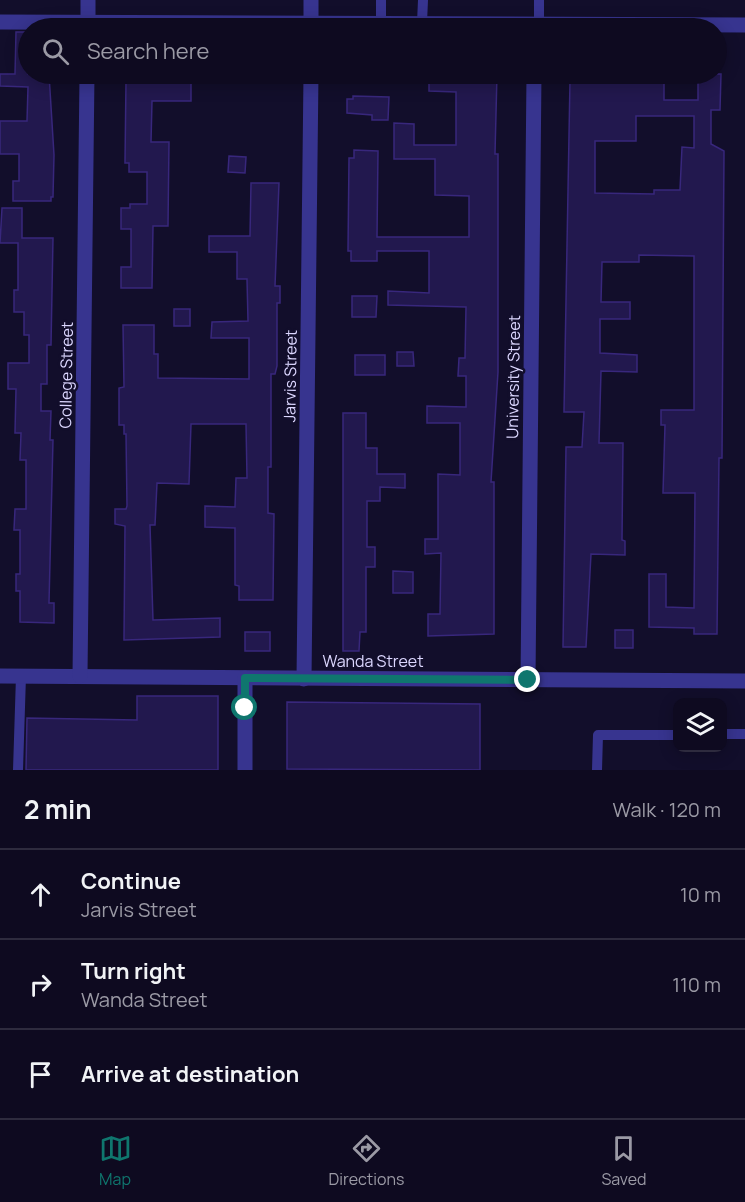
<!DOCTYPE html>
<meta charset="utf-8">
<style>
:root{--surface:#0e0a20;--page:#1c182d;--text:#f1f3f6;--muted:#9b9aa5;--line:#2e2b3e;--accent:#0f766e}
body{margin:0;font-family:Manrope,sans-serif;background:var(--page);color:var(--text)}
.controls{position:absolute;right:18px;bottom:18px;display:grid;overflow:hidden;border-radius:12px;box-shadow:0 3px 15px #0003}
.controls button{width:54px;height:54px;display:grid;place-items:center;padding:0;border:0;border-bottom:2px solid var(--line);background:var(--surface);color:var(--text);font:30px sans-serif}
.stop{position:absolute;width:18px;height:18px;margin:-14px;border:4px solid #0f766e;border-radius:50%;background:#fff}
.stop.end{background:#0f766e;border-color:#fff;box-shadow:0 2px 6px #0008}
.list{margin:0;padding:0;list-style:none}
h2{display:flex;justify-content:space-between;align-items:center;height:78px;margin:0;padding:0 24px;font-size:26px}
h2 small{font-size:20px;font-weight:400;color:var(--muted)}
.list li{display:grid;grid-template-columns:39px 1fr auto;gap:18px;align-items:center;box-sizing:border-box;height:90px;padding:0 24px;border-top:2px solid var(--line)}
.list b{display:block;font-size:22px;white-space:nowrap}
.list p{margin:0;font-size:20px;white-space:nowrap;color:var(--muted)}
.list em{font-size:20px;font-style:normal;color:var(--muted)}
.icon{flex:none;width:33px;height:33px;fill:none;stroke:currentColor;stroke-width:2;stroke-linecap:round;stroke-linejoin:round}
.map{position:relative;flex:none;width:745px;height:770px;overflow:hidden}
.search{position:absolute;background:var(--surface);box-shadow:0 3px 15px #0003;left:18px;right:18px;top:18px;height:66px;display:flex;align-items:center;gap:15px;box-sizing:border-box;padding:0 21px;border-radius:33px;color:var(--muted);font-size:22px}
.sheet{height:348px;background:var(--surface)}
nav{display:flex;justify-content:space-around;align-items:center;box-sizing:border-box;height:84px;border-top:2px solid var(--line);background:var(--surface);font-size:16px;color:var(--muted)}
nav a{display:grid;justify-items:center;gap:3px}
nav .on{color:var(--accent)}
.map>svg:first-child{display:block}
</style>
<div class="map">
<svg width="745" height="770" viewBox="0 0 745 770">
<rect width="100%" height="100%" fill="#120e2b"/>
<g fill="#22184e" stroke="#38277c" stroke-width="1.5" fill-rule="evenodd">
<path d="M16,32H28V74H49L54,155L53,197H51V201H13V181H19V154H0V121H27L28,87L0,86V74H15Z"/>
<path d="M429,74H497L495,154H498V372L491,482H494V634L428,636V614H440L441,553L425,554V539H438V474L460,475V423H427V406L466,407V376H458L459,358H465L466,307L388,305V291L429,293V251H377V261H351V251H348L349,158H354V150L378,151L377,237H469V196L435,195V159H394V123L414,124V145H456V92L429,91Z"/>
<path d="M626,74H664V100H698V74H721L720,110H711V144L724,151L722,458H719L717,634H694V628L649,627V574H666V607L694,608L695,493H663L665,425H661V410H694V256L639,255V262H602L601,302H630V319H600V353L637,355V372L601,371L599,443H623L622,540L625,541V555L591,554L586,647H563L566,447H582L584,412H564L570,80H626ZM636,116H694V148L682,147L680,190H654V194L595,193V141H636Z"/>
<path d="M174,77H191V101H152L151,142H169L168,226H153L152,288H121V267H131V229H121V208H130V204H147V172H129V163H125L126,81L174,82Z"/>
<path d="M353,96L389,97L388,120H372V115L347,113V99H353Z"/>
<path d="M229,156L246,157L245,173L228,172Z"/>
<path d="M251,183H279L275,286H280V303H277V366L275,374H271V467H268V513L274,514L273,600H239V586L235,585V528L205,527V506L235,507L236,478H247L246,424H191L189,484L157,483L155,525H150L153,620L220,618V637L124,640L125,526L115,524V509H126L127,506L126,434H124V425H119V388L124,387L123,325H154V354H158V378L249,379V338H211L212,322L248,321L247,279H237V252H209V236H250Z"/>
<path d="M2,208H22V238H53L51,345H47V384H41V411H51L50,440H53L49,603H54V623L20,622V591H16V574H20V530H14L15,509H26V460H20L21,433H15L16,389H8V363H29V335H24V312H14V290H18V243H0Z"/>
<path d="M352,296H377L376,317H352Z"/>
<rect x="174" y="309" width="16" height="17"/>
<path d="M397,352H413L414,366H397Z"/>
<rect x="355" y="355" width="30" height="20"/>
<path d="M343,413H366V448H377V474H405V488L380,487V501H367V547H375V567H366V632H360L359,651H343Z"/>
<path d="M393,571L413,572V593H393Z"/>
<rect x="615" y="630" width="18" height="18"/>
<rect x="245" y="632" width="25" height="19"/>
<path d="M137,696H218V770H26L27,718L137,720Z"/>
<path d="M287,702L480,704V770L287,769Z"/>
</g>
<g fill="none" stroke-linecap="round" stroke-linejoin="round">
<g stroke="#37348f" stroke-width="10">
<path d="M539,0V23"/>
<path d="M381,23V0"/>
<path d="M422,23L423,0"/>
<path d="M722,734H745"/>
<path d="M18,770L21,676"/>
<path d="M597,770L598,735H678"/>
</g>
<g stroke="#37348f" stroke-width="15">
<path d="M0,22L745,25"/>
<path d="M88,28V0"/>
<path d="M311,28V0"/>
<path d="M0,676L745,681"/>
<path d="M80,676L87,74"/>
<path d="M304,679L311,74"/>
<path d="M528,680L534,74"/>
<path d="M245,770V678"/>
</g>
</g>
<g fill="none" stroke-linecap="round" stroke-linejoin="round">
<path stroke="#0f766e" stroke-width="8" d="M245,708V678L528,680"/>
</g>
<g text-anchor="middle" stroke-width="5" stroke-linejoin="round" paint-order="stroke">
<g font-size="16" fill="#dcd7ff" stroke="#120e2b">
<text transform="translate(66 375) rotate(-89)" y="6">College Street</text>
<text transform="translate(290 376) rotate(-89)" y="6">Jarvis Street</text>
<text transform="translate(513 377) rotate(-89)" y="6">University Street</text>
<text x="373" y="667">Wanda Street</text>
</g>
</g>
</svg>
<div class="controls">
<button><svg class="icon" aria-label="layers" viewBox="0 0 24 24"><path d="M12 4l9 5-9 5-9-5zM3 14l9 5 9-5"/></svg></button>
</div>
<div class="stop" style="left:245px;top:708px"></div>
<div class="stop end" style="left:528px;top:680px"></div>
<div class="search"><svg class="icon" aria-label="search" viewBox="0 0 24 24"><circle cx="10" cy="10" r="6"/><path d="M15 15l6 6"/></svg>Search here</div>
</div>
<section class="sheet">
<h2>2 min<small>Walk · 120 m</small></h2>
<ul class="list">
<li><svg class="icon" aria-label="ahead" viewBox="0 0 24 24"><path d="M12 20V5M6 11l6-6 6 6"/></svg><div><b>Continue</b><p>Jarvis Street</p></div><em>10 m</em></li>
<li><svg class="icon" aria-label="right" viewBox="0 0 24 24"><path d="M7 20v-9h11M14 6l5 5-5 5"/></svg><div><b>Turn right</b><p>Wanda Street</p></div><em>110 m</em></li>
<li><svg class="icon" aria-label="arrive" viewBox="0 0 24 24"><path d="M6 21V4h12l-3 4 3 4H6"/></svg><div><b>Arrive at destination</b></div></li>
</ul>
</section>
<nav>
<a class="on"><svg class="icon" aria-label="map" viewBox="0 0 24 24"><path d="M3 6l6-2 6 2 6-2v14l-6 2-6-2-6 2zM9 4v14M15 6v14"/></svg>Map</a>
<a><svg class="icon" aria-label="directions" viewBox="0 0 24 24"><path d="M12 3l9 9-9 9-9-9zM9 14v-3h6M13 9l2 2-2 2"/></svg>Directions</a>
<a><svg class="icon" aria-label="saved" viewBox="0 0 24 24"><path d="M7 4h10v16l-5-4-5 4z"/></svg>Saved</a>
</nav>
